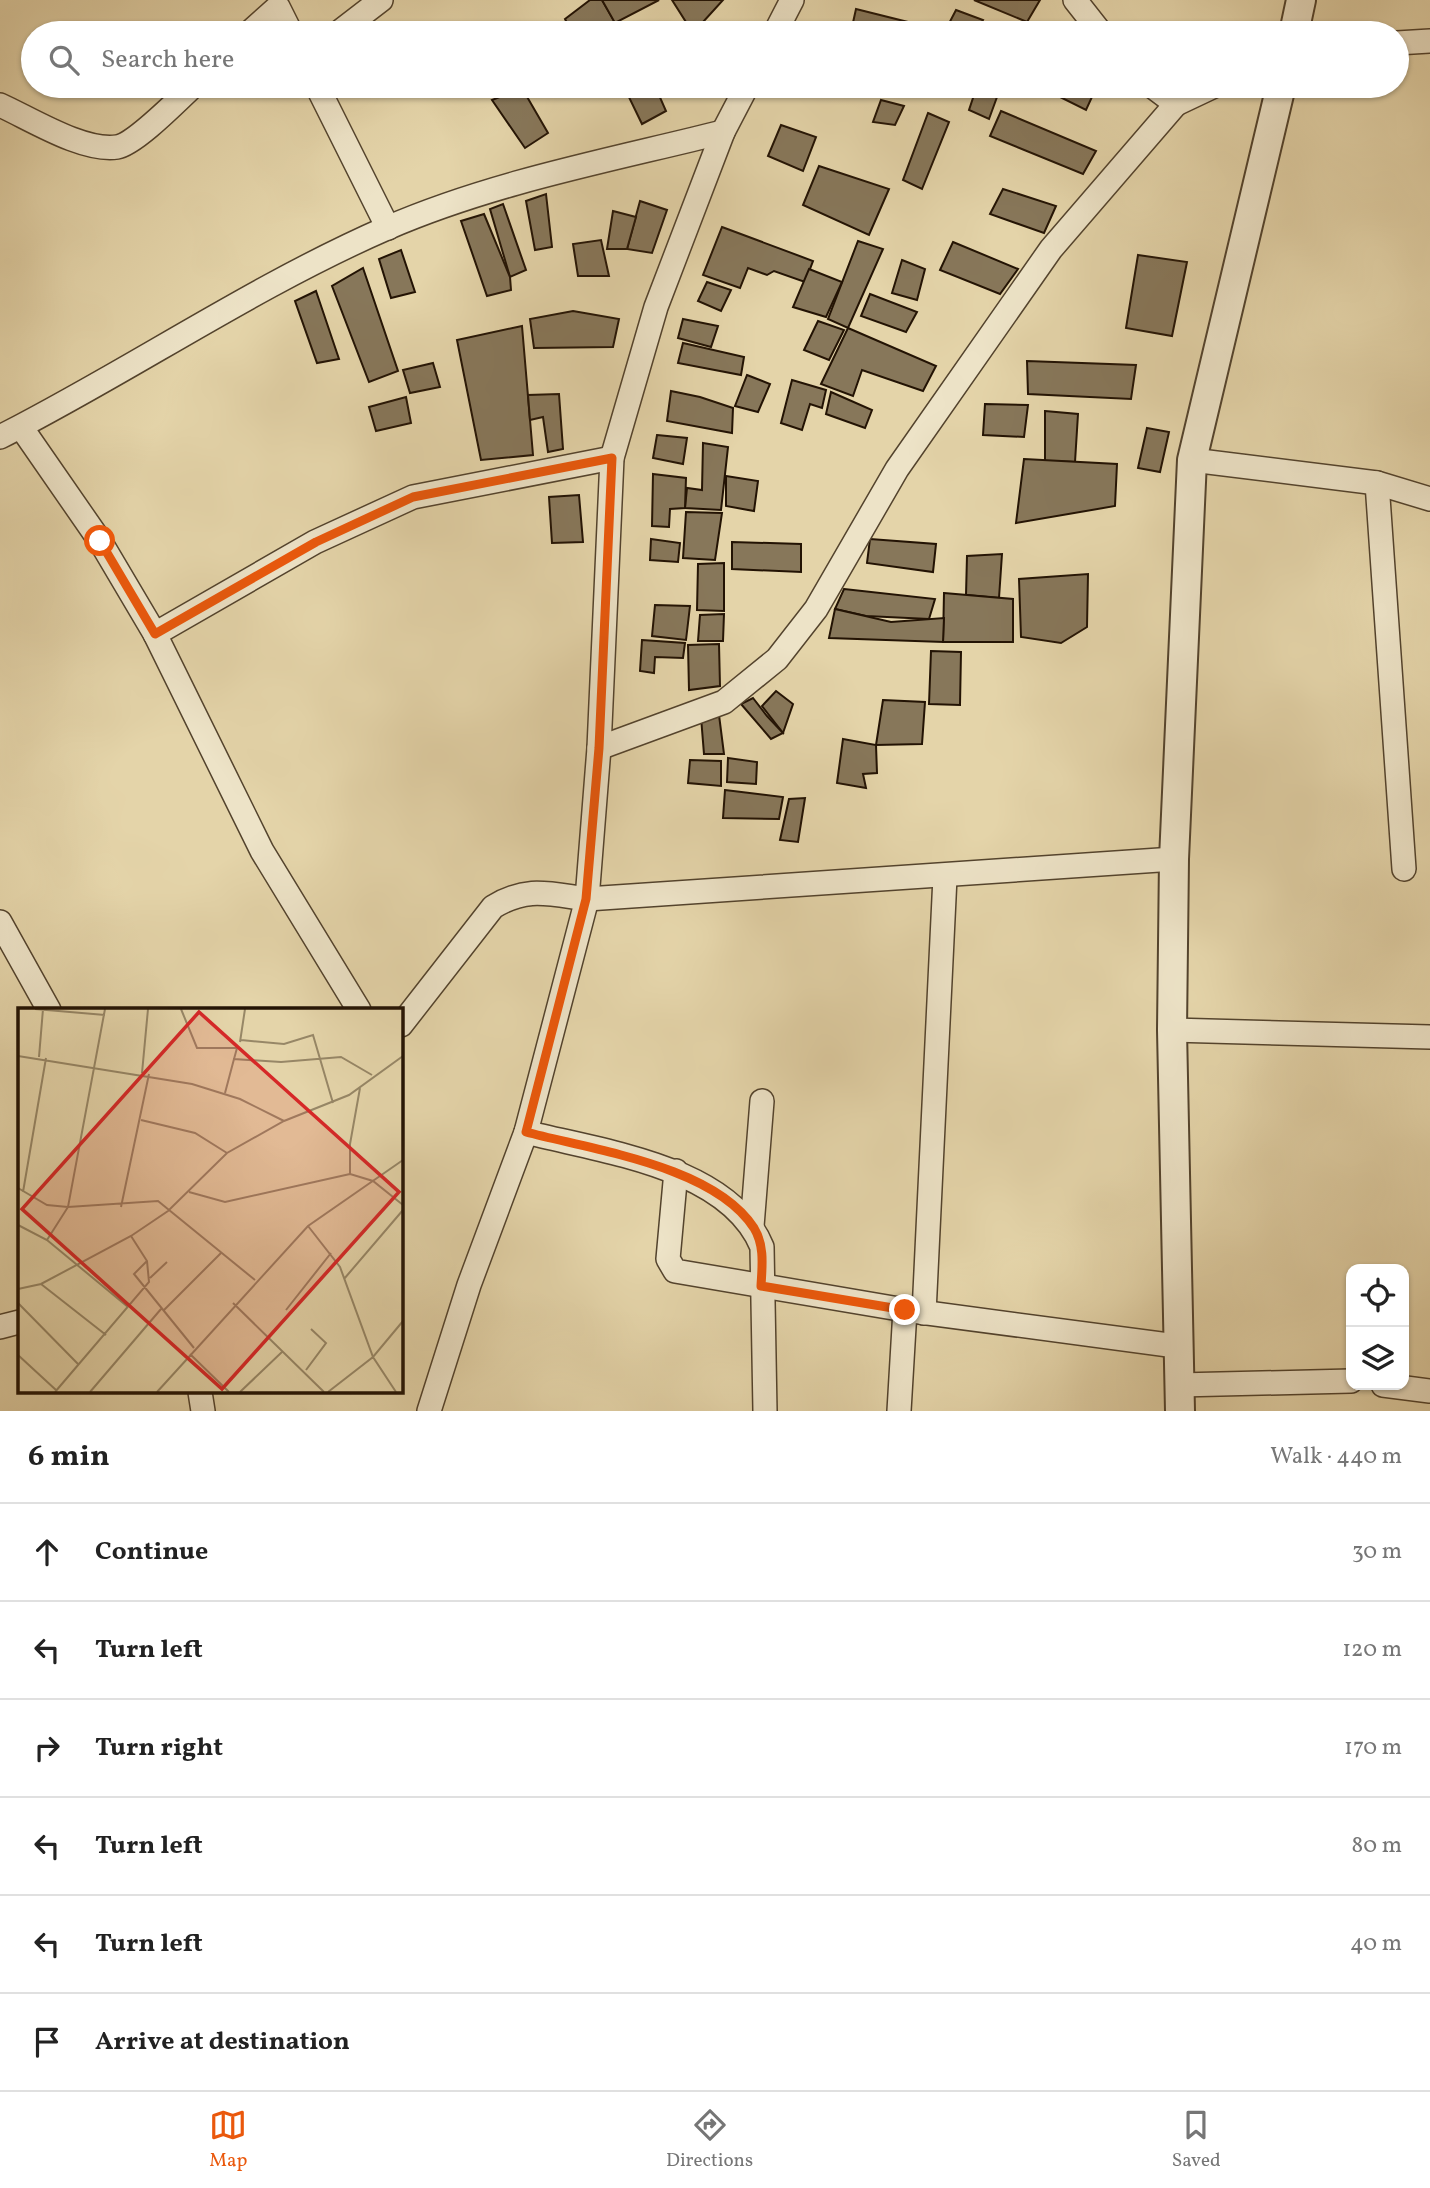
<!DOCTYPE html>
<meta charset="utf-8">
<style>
:root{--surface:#fff;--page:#f6f6f6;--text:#222;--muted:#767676;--line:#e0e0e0;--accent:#ea580c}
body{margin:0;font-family:Vollkorn,serif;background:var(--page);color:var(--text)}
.controls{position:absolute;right:21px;bottom:21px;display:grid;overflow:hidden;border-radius:14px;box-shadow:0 2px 5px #0004}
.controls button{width:63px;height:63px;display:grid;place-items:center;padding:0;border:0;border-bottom:2px solid var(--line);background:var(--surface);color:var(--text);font:35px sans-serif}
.stop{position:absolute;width:21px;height:21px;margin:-16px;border:5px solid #ea580c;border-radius:50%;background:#fff}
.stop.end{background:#ea580c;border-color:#fff;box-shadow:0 2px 7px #0008}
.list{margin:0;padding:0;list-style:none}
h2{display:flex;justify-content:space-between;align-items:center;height:91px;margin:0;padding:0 28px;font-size:30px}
h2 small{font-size:23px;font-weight:400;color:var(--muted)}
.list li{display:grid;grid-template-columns:46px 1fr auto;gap:21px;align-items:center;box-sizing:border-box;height:98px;padding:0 28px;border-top:2px solid var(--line)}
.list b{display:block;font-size:26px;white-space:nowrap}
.list em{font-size:23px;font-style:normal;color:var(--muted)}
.icon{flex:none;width:38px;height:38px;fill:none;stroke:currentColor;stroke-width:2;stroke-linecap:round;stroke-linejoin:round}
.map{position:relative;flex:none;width:1430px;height:1411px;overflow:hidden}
.search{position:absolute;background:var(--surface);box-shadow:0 2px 5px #0004;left:21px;right:21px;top:21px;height:77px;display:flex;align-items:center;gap:18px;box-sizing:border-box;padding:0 24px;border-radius:38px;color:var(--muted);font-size:26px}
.sheet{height:679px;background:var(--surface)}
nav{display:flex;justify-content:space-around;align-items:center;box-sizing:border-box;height:98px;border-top:2px solid var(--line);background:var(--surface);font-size:19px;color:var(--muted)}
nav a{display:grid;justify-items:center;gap:4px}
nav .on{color:var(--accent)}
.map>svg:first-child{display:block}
</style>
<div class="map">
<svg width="1430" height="1411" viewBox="0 0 1430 1411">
<rect width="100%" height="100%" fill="#e4d4a9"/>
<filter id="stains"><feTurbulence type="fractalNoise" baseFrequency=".00286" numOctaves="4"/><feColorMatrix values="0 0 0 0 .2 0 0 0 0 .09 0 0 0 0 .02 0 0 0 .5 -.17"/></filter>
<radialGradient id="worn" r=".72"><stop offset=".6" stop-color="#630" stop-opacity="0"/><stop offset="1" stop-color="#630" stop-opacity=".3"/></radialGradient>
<g fill="#87775a" stroke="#231304" stroke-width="2">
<path d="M590,0H602L621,33H572L565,19Z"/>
<path d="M602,0H659L615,23Z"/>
<path d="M672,0H723L693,33Z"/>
<path d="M974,0H1040L1027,22Z"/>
<path d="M856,9L908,22L904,33H872L852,27Z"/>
<path d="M956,10L983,20L975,33H944Z"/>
<path d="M630,86H655L666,111L642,124L625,89Z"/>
<path d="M846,86H865L863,92Z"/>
<path d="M977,86H1001L989,119L969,110Z"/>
<path d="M1038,86H1097L1086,110Z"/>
<path d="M515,91L526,95L548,133L525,148L492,100Z"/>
<path d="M881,100L904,106L895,125L873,122Z"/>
<path d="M1001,111L1096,151L1083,174L990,136Z"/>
<path d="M928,113L949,122L922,189L903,180Z"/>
<path d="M781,125L816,137L803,171L768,156Z"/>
<path d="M819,166L889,189L869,235L803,205Z"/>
<path d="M1003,189L1056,206L1044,233L990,214Z"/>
<path d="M546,194L552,247L535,250L526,201Z"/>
<path d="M640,201L667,210L652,253L627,249Z"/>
<path d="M503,204L526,270L510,277L490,209Z"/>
<path d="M613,211L636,217L627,249H607Z"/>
<path d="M484,214L510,277L511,290L487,296L461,221Z"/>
<path d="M722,227L813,261L805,282L774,271L767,275L748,268L740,288L703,275Z"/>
<path d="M601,240L609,276H578L573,244Z"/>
<path d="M858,241L883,249L848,328L828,319Z"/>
<path d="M953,242L1018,269L1000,294L940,270Z"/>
<path d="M401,250L415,292L391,298L379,259Z"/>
<path d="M1138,255L1187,262L1172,336L1126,328Z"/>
<path d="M902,260L925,269L917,300L892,293Z"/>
<path d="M363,268L398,371L369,382L332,286Z"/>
<path d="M809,269L842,282L826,317L793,307Z"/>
<path d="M707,282L731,290L721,311L698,301Z"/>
<path d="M316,291L339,359L317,363L295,301Z"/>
<path d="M870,294L917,312L906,332L861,316Z"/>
<path d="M573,311L619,319L613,347L534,348L530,319Z"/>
<path d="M683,319L718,326L711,347L678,338Z"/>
<path d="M818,321L844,330L829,360L804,350Z"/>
<path d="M522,326L533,455L481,460L457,340Z"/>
<path d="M848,328L936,366L923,391L862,370L853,396L821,384Z"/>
<path d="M683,343L744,357L741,375L678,363Z"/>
<path d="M1027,361L1136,365L1131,399L1028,394Z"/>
<path d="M433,363L440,387L410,393L403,370Z"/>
<path d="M747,375L770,384L758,412L735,406Z"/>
<path d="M792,380L826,390L822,408L810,404L802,430L781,423Z"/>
<path d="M671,391L700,397L733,408L732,433L667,421Z"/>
<path d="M831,392L872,410L865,428L826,414Z"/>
<path d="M559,394L563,449L548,452L543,417L530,420L528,395Z"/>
<path d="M406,397L411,423L376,431L369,407Z"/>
<path d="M985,404L1028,405L1024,437L983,435Z"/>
<path d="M1045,411L1078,414L1075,462L1045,461Z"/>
<path d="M1147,428L1169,432L1160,472L1138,468Z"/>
<path d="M657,435L687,438L683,464L653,458Z"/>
<path d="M703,443L728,447L721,510L685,508L687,488L702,490Z"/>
<path d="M1024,459L1117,464L1115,506L1016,523Z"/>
<path d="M653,474L686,478L685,508L670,509L669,527L652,526Z"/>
<path d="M726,476L758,481L754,511L726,506Z"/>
<path d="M579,495L583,542L552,543L549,497Z"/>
<path d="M686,512L722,513L715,560L683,558Z"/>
<path d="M651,539L680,543L678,562L650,560Z"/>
<path d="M870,539L936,544L933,572L867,563Z"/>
<path d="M732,542L801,544V572L732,569Z"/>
<path d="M1002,554L999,598L966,595L967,556Z"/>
<path d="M724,563V611L697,610L698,564Z"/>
<path d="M1088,574L1087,627L1061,643L1021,637L1019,579Z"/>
<path d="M844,589L935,599L929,619L866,616L835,609Z"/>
<path d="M944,593L1013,599V642H943Z"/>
<path d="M655,605L690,606L686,640L652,636Z"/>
<path d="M835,609L891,622L944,618L943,642L829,638Z"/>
<path d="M724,614L723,641H698L700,615Z"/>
<path d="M642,640L685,643L683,658L655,657L654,673L640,671Z"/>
<path d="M719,644L720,686L689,690L688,645Z"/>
<path d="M931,651L961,652L960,705L929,704Z"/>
<path d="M776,691L793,704L783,733L762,706Z"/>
<path d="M753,698L767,716L783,733L771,739L741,704Z"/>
<path d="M883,700L925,702L922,744L876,745Z"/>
<path d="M719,715L724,754H704L701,717Z"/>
<path d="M843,739L876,745L877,773L863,774L866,788L837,783Z"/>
<path d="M728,758L757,762L756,784L727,782Z"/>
<path d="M690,760L721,761V786L688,783Z"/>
<path d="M725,790L783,797L779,819L723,818Z"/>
<path d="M805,798L798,842L780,840L789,799Z"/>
</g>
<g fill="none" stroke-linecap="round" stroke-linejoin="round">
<g stroke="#53432d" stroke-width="26">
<g id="minor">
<path d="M1075,0L1101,33"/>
<path d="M249,33L278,7L291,33"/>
<path d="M338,33L381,0"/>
<path d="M775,33L792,0"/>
<path d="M1397,43L1430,41"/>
<path d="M317,86L388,228"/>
<path d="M1152,86L1176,104L1214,86"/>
<path d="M0,105C31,119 83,152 117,147C135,144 178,100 193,86"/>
<path d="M21,427L100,541L155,634L262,851L359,1010"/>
<path d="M0,437C130,371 252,287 387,228C493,182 611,160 723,132"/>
<path d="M1192,460L1377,483L1430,499"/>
<path d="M1377,483L1404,869"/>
<path d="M155,634L315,542L413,497L612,458"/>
<path d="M599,748L724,702L777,659L816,609L897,469L1051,249L1176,104"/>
<path d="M0,922L49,1010"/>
<path d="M401,1025L493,907C527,886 549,894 587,899L1174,859"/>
<path d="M1172,1030L1430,1037"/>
<path d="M526,1132C602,1152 729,1166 762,1247L765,1411"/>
<path d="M676,1171L668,1259L675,1271L905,1310L1176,1346"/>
<path d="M752,1226L762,1101"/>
<path d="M924,1313L945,877"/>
<path d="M0,1327L19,1322"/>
<path d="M1179,1385L1351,1381"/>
<path d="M1383,1385L1430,1391"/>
<path d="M200,1392L203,1411"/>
<path d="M429,1411L469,1285L526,1132L587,899L599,748L612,458L656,307L723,132L747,86"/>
<path d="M899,1411L905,1310"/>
</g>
</g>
<g stroke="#53432d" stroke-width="32">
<g id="tertiary">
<path d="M1294,33L1301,0"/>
<path d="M1180,1411L1172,1030L1174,859L1192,460L1281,86"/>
</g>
</g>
<use href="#minor" stroke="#ede3c7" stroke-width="23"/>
<use href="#tertiary" stroke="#ede3c7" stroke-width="28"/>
</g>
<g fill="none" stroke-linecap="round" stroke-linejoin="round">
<path stroke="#ea580c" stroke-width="9" d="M100,541L155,634L316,542L413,497L612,458L599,748L586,899L526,1132C593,1150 714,1166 754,1228C765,1246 762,1267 761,1286L905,1310"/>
</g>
<g transform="translate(18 1008)">
<rect width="385" height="385" fill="#e4d4a9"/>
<path fill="none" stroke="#978767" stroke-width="2" d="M17,1L87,7M163,1L179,40H219L216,51L263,54L323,49L354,67M223,32L266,36L295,27L315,95M222,34L227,1M0,48L174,76L222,91L266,113M21,49L25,1M124,65L130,1M342,80L332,136V166L355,173L385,197M207,85L216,51M123,112L177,125L209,145M0,180L29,197L50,199L140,193L237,272M5,184L28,50M171,184L207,194L332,166M103,199L131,66M0,217L29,232L110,299M290,218L322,259L355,349L378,384M29,232L50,199L87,1M129,253L116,266L176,340M132,270L149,254M326,271L385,202M23,276L88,327M0,281L23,276L113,228L150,203L209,145L266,113L331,87L385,48M0,295L60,356M215,295L306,384M268,302L313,245M145,303L203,245M172,346L211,384M0,347L38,382M288,362L308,335L293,321M37,384L131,274L129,253L113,228M72,384L143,301M139,384L290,218L385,152M222,384L265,343M310,384L355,349L385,313"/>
<path fill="#d62828" fill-opacity="0.15" stroke="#d62828" stroke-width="3.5" d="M181,4L381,184L204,381L4,201Z"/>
<rect width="385" height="385" fill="none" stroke="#231304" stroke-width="3.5"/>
</g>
<rect width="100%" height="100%" filter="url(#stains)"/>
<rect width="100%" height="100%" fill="url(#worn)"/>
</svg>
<div class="controls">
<button><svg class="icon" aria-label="locate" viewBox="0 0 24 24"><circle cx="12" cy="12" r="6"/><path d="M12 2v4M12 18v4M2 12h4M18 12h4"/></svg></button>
<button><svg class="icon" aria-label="layers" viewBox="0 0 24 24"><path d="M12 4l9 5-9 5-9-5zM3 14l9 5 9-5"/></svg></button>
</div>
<div class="stop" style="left:100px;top:541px"></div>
<div class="stop end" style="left:905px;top:1310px"></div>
<div class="search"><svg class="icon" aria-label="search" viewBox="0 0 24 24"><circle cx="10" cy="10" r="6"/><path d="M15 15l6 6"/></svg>Search here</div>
</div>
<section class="sheet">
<h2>6 min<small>Walk · 440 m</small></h2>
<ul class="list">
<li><svg class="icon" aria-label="ahead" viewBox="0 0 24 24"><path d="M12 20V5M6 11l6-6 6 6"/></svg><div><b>Continue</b></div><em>30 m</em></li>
<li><svg class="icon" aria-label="left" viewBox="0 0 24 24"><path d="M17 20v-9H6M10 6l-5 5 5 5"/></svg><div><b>Turn left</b></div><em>120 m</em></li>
<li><svg class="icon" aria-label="right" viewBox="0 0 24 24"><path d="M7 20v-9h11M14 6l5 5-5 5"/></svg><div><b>Turn right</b></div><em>170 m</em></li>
<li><svg class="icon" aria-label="left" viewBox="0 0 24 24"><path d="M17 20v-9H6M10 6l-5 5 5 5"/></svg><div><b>Turn left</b></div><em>80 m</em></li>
<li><svg class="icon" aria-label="left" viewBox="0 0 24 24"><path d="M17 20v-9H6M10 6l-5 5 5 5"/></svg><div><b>Turn left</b></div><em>40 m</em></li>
<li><svg class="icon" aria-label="arrive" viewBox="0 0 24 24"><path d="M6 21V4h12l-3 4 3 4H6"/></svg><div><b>Arrive at destination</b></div></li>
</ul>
</section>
<nav>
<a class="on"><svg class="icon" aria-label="map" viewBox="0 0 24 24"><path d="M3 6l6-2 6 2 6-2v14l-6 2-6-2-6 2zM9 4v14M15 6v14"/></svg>Map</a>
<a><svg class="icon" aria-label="directions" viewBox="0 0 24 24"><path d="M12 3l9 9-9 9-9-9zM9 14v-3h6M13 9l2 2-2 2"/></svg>Directions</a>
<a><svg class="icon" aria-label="saved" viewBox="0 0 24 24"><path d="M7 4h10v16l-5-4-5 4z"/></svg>Saved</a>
</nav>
